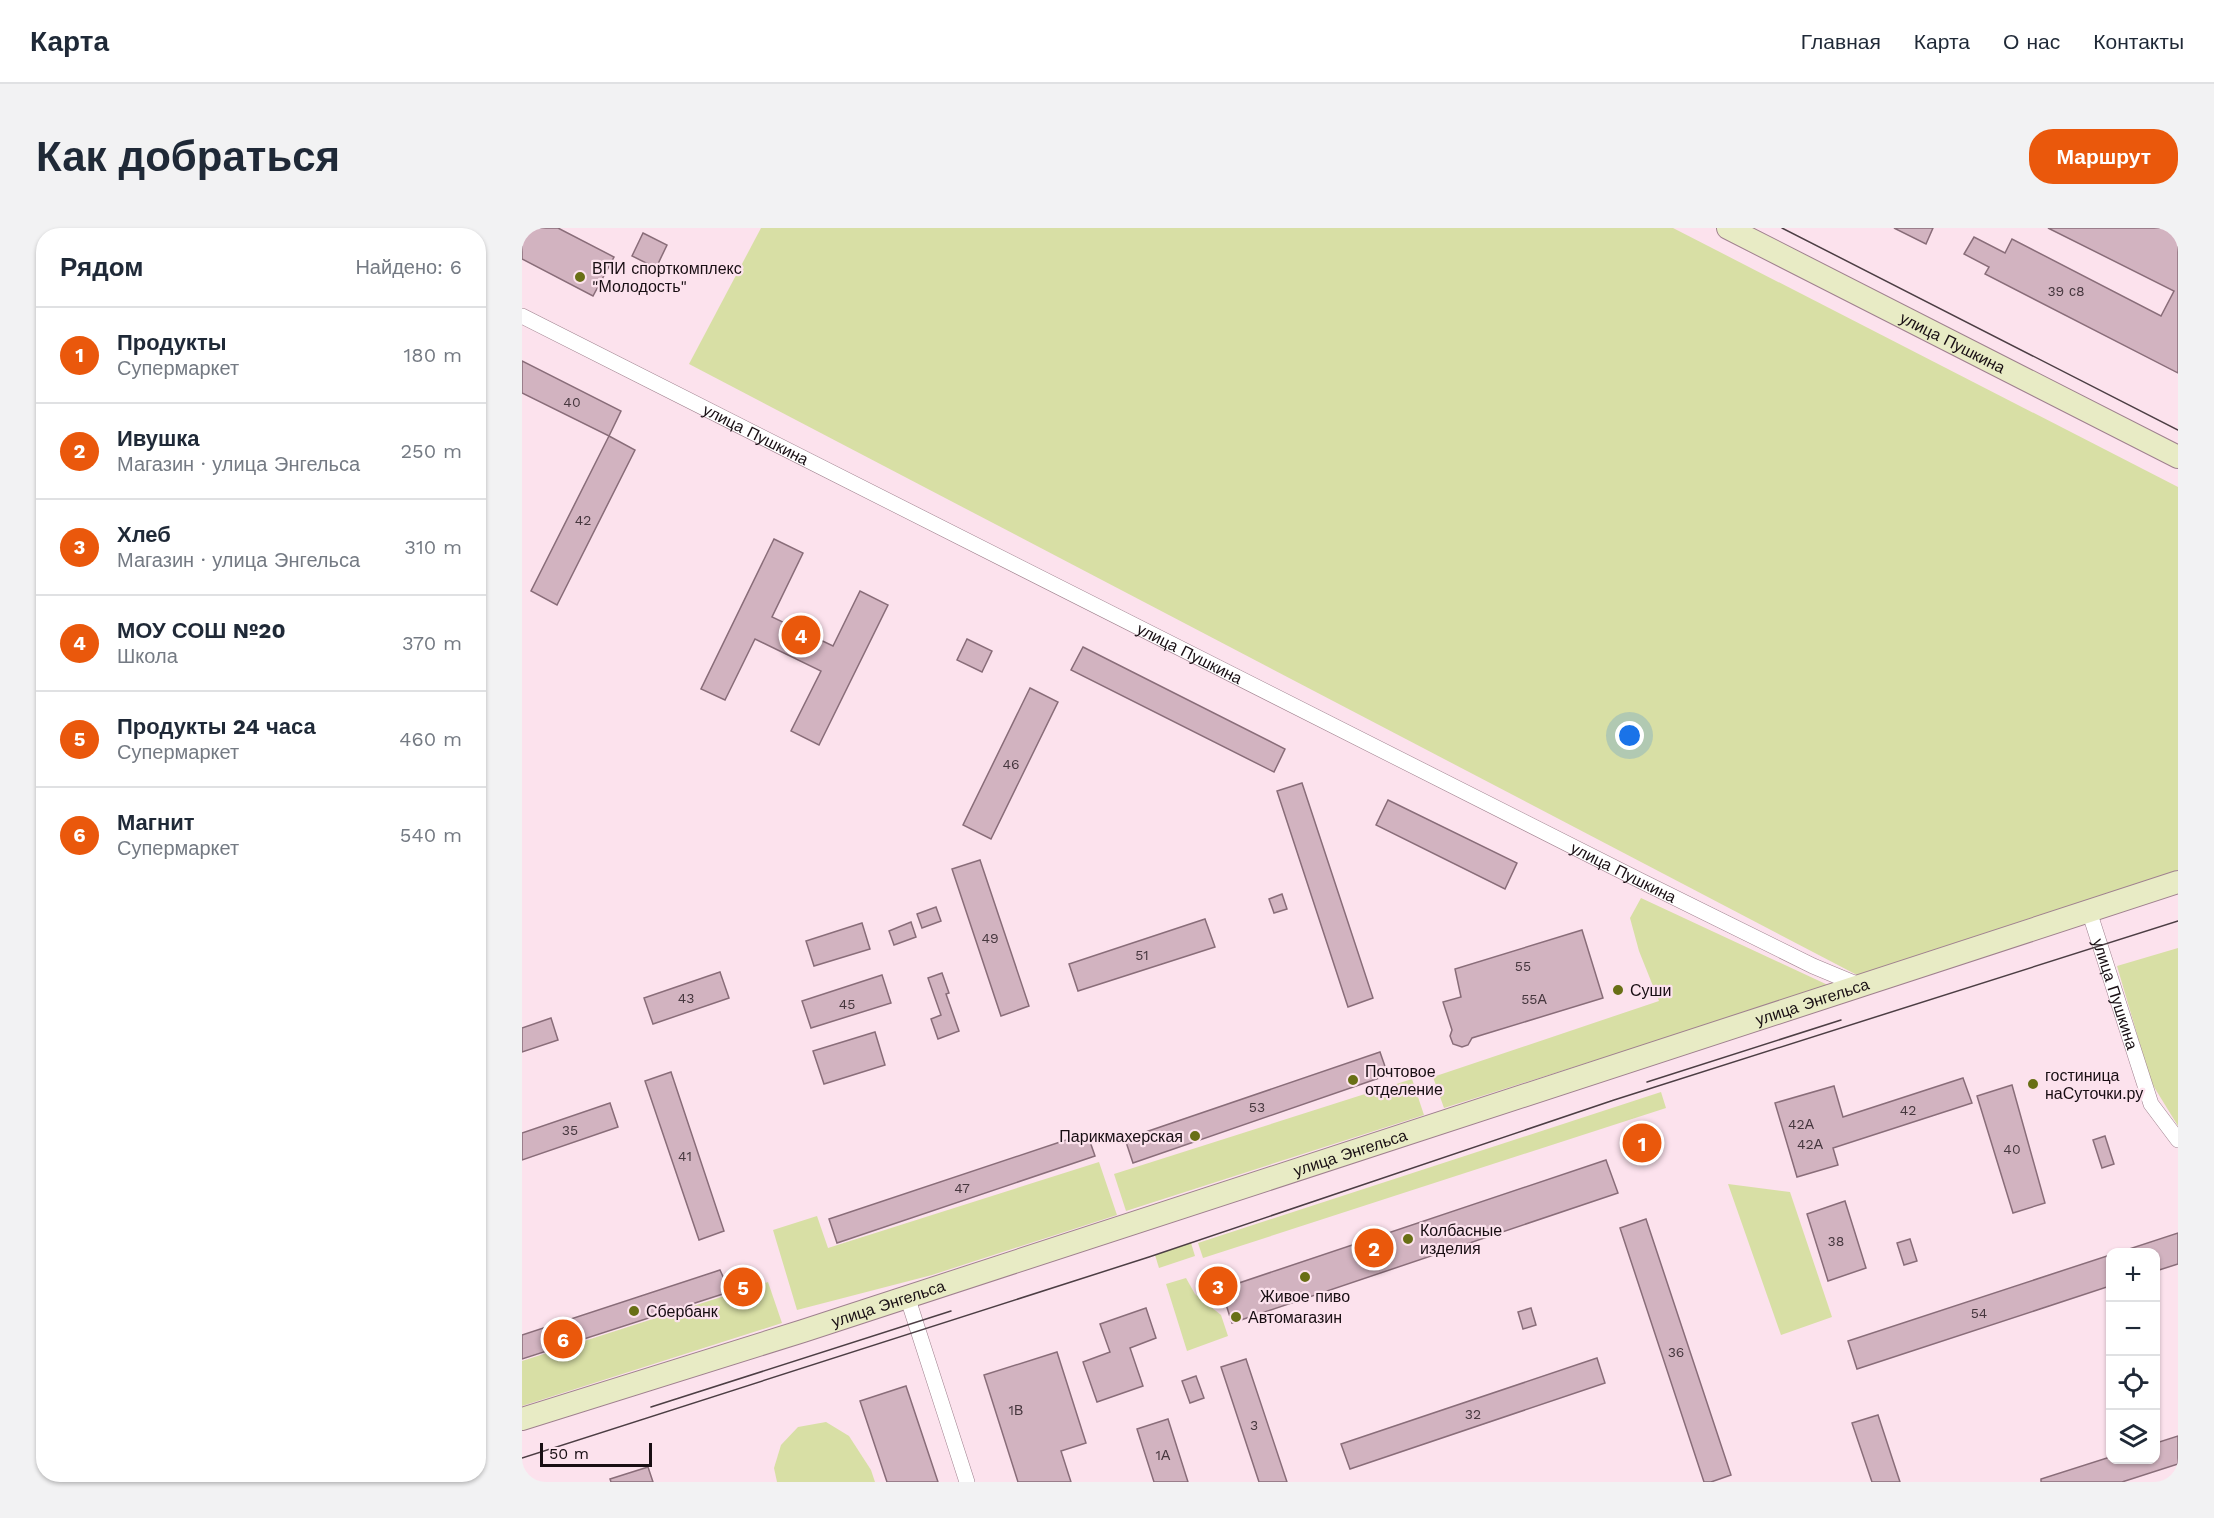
<!DOCTYPE html>
<html lang="ru">
<meta charset="utf-8">
<style>
:root{--surface:#fff;--page:#f2f2f3;--text:#1f2937;--muted:#747a83;--line:#e0e1e3;--accent:#ea580c}
body{margin:0;font-family:"Work Sans",sans-serif;background:var(--page);color:var(--text)}
.controls{position:absolute;right:18px;bottom:18px;display:grid;overflow:hidden;border-radius:12px;box-shadow:0 2px 4px #0004}
.controls button{width:54px;height:54px;display:grid;place-items:center;padding:0;border:0;border-bottom:2px solid var(--line);background:var(--surface);color:var(--text);font:30px sans-serif}
.scale{position:absolute;left:18px;bottom:15px;width:112px;box-sizing:border-box;padding-left:6px;border:3px solid #180e13;border-top:0;font-size:16px;line-height:21px;white-space:nowrap;color:#180e13;-webkit-text-stroke:4px #fce2ed;paint-order:stroke}
.you{position:absolute;left:1108px;top:508px;width:21px;height:21px;margin:-15px;border:4px solid #fff;border-radius:50%;background:#1a73e8;box-shadow:0 0 0 9px #1a73e833}
.badge{display:grid;place-items:center;width:39px;height:39px;border-radius:50%;background:var(--accent);color:#fff;font-size:20px;font-weight:700}
.pin{position:absolute;translate:-50% -50%;border:3px solid #fff;box-shadow:0 2px 6px #0006}
.list{margin:0;padding:0;list-style:none}
h2{display:flex;justify-content:space-between;align-items:center;height:78px;margin:0;padding:0 24px;font-size:26px}
h2 small{font-size:20px;font-weight:400;color:var(--muted)}
.list li{display:grid;grid-template-columns:39px 1fr auto;gap:18px;align-items:center;box-sizing:border-box;height:96px;padding:0 24px;border-top:2px solid var(--line)}
.list b{display:block;font-size:22px;white-space:nowrap}
.list p{margin:0;font-size:20px;white-space:nowrap;color:var(--muted)}
.list em{font-size:20px;font-style:normal;color:var(--muted)}
.icon{flex:none;width:33px;height:33px;fill:none;stroke:currentColor;stroke-width:2;stroke-linecap:round;stroke-linejoin:round}
.map{position:relative;flex:none;width:1656px;height:1254px;overflow:hidden;border-radius:24px}
header{display:flex;align-items:center;gap:36px;box-sizing:border-box;height:84px;padding:0 30px;background:var(--surface);border-bottom:2px solid var(--line)}
header strong{font-size:28px}
nav{display:flex;gap:33px;margin-inline-start:auto;font-size:21px}
.intro{display:flex;align-items:center;justify-content:space-between;box-sizing:border-box;height:144px;padding:0 36px}
h1{margin:0;font-size:42px}
.button{padding:15px 27px;border-radius:24px;background:var(--accent);color:#fff;font-size:21px;font-weight:700}
main{display:flex;gap:36px;padding:0 36px}
aside{flex:1;background:var(--surface);border-radius:24px;box-shadow:0 2px 4px #0004}
.map>svg:first-child{display:block}
</style>
<header>
<strong>Карта</strong>
<nav><a>Главная</a><a>Карта</a><a>О нас</a><a>Контакты</a></nav>
</header>
<div class="intro"><h1>Как добраться</h1><a class="button">Маршрут</a></div>
<main>
<aside>
<h2>Рядом<small>Найдено: 6</small></h2>
<ul class="list">
<li><span class="badge">1</span><div><b>Продукты</b><p>Супермаркет</p></div><em>180 m</em></li>
<li><span class="badge">2</span><div><b>Ивушка</b><p>Магазин · улица Энгельса</p></div><em>250 m</em></li>
<li><span class="badge">3</span><div><b>Хлеб</b><p>Магазин · улица Энгельса</p></div><em>310 m</em></li>
<li><span class="badge">4</span><div><b>МОУ СОШ №20</b><p>Школа</p></div><em>370 m</em></li>
<li><span class="badge">5</span><div><b>Продукты 24 часа</b><p>Супермаркет</p></div><em>460 m</em></li>
<li><span class="badge">6</span><div><b>Магнит</b><p>Супермаркет</p></div><em>540 m</em></li>
</ul>
</aside>
<div class="map">
<svg width="1656" height="1254" viewBox="0 0 1656 1254">
<rect width="100%" height="100%" fill="#fce2ed"/>
<g fill="#d8dfa5">
<path d="M239,0H1151L1656,259V642L1335,747L167,136Z"/>
<path d="M1119,670L1308,758L922,880L911,849L1137,773L1117,723L1108,690Z"/>
<path d="M1656,720V898L1629,854L1595,738Z"/>
<path d="M890,851L902,887L604,983L592,946Z"/>
<path d="M1139,864L1144,880L681,1030L676,1015Z"/>
<path d="M577,934L595,987L410,1047L275,1082L251,1002L295,988L306,1020Z"/>
<path d="M1206,956L1268,964L1310,1089L1259,1107Z"/>
<path d="M669,1015L673,1028L637,1040L633,1027Z"/>
<path d="M664,1050L673,1066L699,1087L706,1108L665,1123L644,1056Z"/>
<path d="M246,1054L260,1095L0,1178V1133Z"/>
<path d="M304,1194L327,1208L349,1242L353,1254H255L252,1240L259,1217L276,1199Z"/>
</g>
<g fill="#d2b3c0" stroke="#896d79" stroke-width="1.5">
<path d="M0,0H36L92,29L71,68L0,31Z"/>
<path d="M1372,0H1411L1404,16Z"/>
<path d="M1526,0H1656V145L1463,46L1467,39L1442,26L1452,9L1483,25L1490,11L1639,88L1652,63Z"/>
<path d="M121,5L145,17L134,40L110,28Z"/>
<path d="M0,133L99,183L87,208L0,165Z"/>
<path d="M87,208L113,222L35,377L9,363Z"/>
<path d="M252,311L281,325L250,389L311,418L338,363L366,377L297,517L269,503L299,443L233,411L203,472L179,461Z"/>
<path d="M445,411L470,423L460,444L435,432Z"/>
<path d="M561,419L763,521L752,544L549,442Z"/>
<path d="M508,460L536,474L469,611L441,597Z"/>
<path d="M780,555L851,770L826,779L755,563Z"/>
<path d="M866,572L995,635L983,661L854,597Z"/>
<path d="M458,632L507,778L479,788L430,641Z"/>
<path d="M760,666L765,681L752,685L747,671Z"/>
<path d="M414,679L419,693L400,700L395,686Z"/>
<path d="M683,691L693,719L556,763L547,736Z"/>
<path d="M389,694L394,709L372,717L367,703Z"/>
<path d="M340,695L348,721L292,738L284,713Z"/>
<path d="M1060,702L1081,770L950,810L946,817L940,819L931,816L928,808L930,802L921,774L939,769L933,741Z"/>
<path d="M198,744L207,770L131,796L122,770Z"/>
<path d="M420,745L427,765L424,766L437,803L416,811L409,791L419,787L406,750Z"/>
<path d="M360,747L369,775L289,800L280,773Z"/>
<path d="M29,790L36,812L0,824V800Z"/>
<path d="M353,804L363,837L302,856L291,823Z"/>
<path d="M858,824L866,847L611,935L603,911Z"/>
<path d="M149,844L202,1003L177,1012L123,853Z"/>
<path d="M1441,850L1450,875L1311,920L1316,937L1275,949L1253,875L1312,858L1321,889Z"/>
<path d="M1490,857L1523,975L1491,985L1455,868Z"/>
<path d="M88,875L96,899L0,932V905Z"/>
<path d="M565,905L573,928L315,1015L307,991Z"/>
<path d="M1583,908L1592,936L1580,940L1571,912Z"/>
<path d="M1084,932L1096,965L710,1095L699,1061Z"/>
<path d="M1323,973L1344,1040L1306,1053L1285,986Z"/>
<path d="M1124,991L1209,1247L1189,1254H1182L1098,1000Z"/>
<path d="M1656,1005V1036L1634,1043V1024H1604V1022Z"/>
<path d="M1388,1011L1395,1033L1382,1037L1375,1015Z"/>
<path d="M1588,1027V1058L1335,1141L1326,1113Z"/>
<path d="M198,1042L204,1055L230,1046L235,1060L208,1069L207,1064L0,1131V1107Z"/>
<path d="M624,1080L634,1110L608,1120L621,1158L575,1174L561,1134L588,1124L578,1096Z"/>
<path d="M1009,1080L1014,1097L1001,1101L996,1084Z"/>
<path d="M535,1124L564,1215L539,1223L549,1254H496L462,1147Z"/>
<path d="M1075,1130L1083,1155L828,1241L819,1216Z"/>
<path d="M724,1131L765,1254H737L699,1139Z"/>
<path d="M674,1148L682,1170L668,1175L660,1153Z"/>
<path d="M384,1158L416,1254H365L338,1173Z"/>
<path d="M1356,1187L1378,1254H1350L1330,1195Z"/>
<path d="M646,1191L666,1254H632L615,1201Z"/>
<path d="M1656,1208V1236L1600,1254H1519V1251L1588,1229V1232H1634V1215Z"/>
<path d="M126,1239L131,1254H89L88,1251Z"/>
</g>
<g fill="none" stroke-linecap="round" stroke-linejoin="round">
<g stroke="#9f818e" stroke-width="16">
<g id="street">
<path id="s1" d="M0,88L1119,653L1291,738L1339,758"/>
<path id="s2" d="M1567,683L1629,876L1656,912"/>
<path d="M385,1068L445,1254"/>
</g>
</g>
<g stroke="#9f818e" stroke-width="24">
<g id="secondary">
<path id="s3" d="M1206,0L1656,229"/>
<path id="s4" d="M0,1191L281,1103L1656,654"/>
</g>
</g>
<use href="#street" stroke="#fff" stroke-width="15"/>
<use href="#secondary" stroke="#e8ebc5" stroke-width="22"/>
<g stroke="#4c3e44" stroke-width="1.5">
<path d="M1260,0L1656,202"/>
<path d="M1125,854L1319,792"/>
<path d="M129,1179L429,1083"/>
<path d="M0,1230L627,1029L1092,872L1656,693"/>
</g>
</g>
<g fill="#686f15" stroke="#fce2ed" stroke-width="2">
<circle cx="58" cy="49" r="6"/>
<circle cx="1096" cy="762" r="6"/>
<circle cx="831" cy="852" r="6"/>
<circle cx="1511" cy="856" r="6"/>
<circle cx="673" cy="908" r="6"/>
<circle cx="886" cy="1011" r="6"/>
<circle cx="783" cy="1049" r="6"/>
<circle cx="112" cy="1083" r="6"/>
<circle cx="714" cy="1089" r="6"/>
</g>
<g text-anchor="middle" stroke-width="4.5" stroke-linejoin="round" paint-order="stroke">
<g font-size="14" fill="#46373e">
<text x="1544" y="68">39 с8</text>
<text x="50" y="179">40</text>
<text x="61" y="297">42</text>
<text x="489" y="541">46</text>
<text x="468" y="715">49</text>
<text x="620" y="732">51</text>
<text x="1001" y="743">55</text>
<text x="164" y="775">43</text>
<text x="1012" y="776">55А</text>
<text x="325" y="781">45</text>
<text x="735" y="884">53</text>
<text x="1386" y="887">42</text>
<text x="1279" y="901">42А</text>
<text x="48" y="907">35</text>
<text x="1288" y="921">42А</text>
<text x="1490" y="926">40</text>
<text x="163" y="933">41</text>
<text x="440" y="965">47</text>
<text x="1314" y="1018">38</text>
<text x="1457" y="1090">54</text>
<text x="1154" y="1129">36</text>
<text x="494" y="1187">1В</text>
<text x="951" y="1191">32</text>
<text x="732" y="1202">3</text>
<text x="641" y="1232">1А</text>
</g>
<g font-size="16" fill="#180e13" stroke="#fce2ed" text-anchor="start">
<text x="70" y="46">ВПИ спорткомплекс<tspan x="70" dy="18">"Молодость"</tspan></text>
<text x="1108" y="768">Суши</text>
<text x="843" y="849">Почтовое<tspan x="843" dy="18">отделение</tspan></text>
<text x="1523" y="853">гостиница<tspan x="1523" dy="18">наСуточки.ру</tspan></text>
<text x="661" y="914" text-anchor="end">Парикмахерская</text>
<text x="898" y="1008">Колбасные<tspan x="898" dy="18">изделия</tspan></text>
<text x="783" y="1074" text-anchor="middle">Живое пиво</text>
<text x="124" y="1089">Сбербанк</text>
<text x="726" y="1095">Автомагазин</text>
</g>
<g font-size="16" fill="#180e13" stroke="#fce2ed">
<text dy="6" stroke="none"><textPath href="#s3" startOffset="252">улица Пушкина</textPath></text>
<text dy="6" stroke="none"><textPath href="#s1" startOffset="262">улица Пушкина</textPath></text>
<text dy="6" stroke="none"><textPath href="#s1" startOffset="748">улица Пушкина</textPath></text>
<text dy="6" stroke="none"><textPath href="#s1" startOffset="1234">улица Пушкина</textPath></text>
<text dy="6" stroke="none"><textPath href="#s2" startOffset="87">улица Пушкина</textPath></text>
<text dy="6" stroke="none"><textPath href="#s4" startOffset="1356">улица Энгельса</textPath></text>
<text dy="6" stroke="none"><textPath href="#s4" startOffset="870">улица Энгельса</textPath></text>
<text dy="6" stroke="none"><textPath href="#s4" startOffset="384">улица Энгельса</textPath></text>
</g>
</g>
</svg>
<div class="controls">
<button>+</button>
<button>−</button>
<button><svg class="icon" aria-label="locate" viewBox="0 0 24 24"><circle cx="12" cy="12" r="6"/><path d="M12 2v4M12 18v4M2 12h4M18 12h4"/></svg></button>
<button><svg class="icon" aria-label="layers" viewBox="0 0 24 24"><path d="M12 4l9 5-9 5-9-5zM3 14l9 5 9-5"/></svg></button>
</div>
<div class="scale">50 m</div>
<div class="you"></div>
<div class="pin badge" style="left:1120px;top:915px">1</div>
<div class="pin badge" style="left:852px;top:1020px">2</div>
<div class="pin badge" style="left:696px;top:1058px">3</div>
<div class="pin badge" style="left:279px;top:407px">4</div>
<div class="pin badge" style="left:221px;top:1059px">5</div>
<div class="pin badge" style="left:41px;top:1111px">6</div>
</div>
</main>
